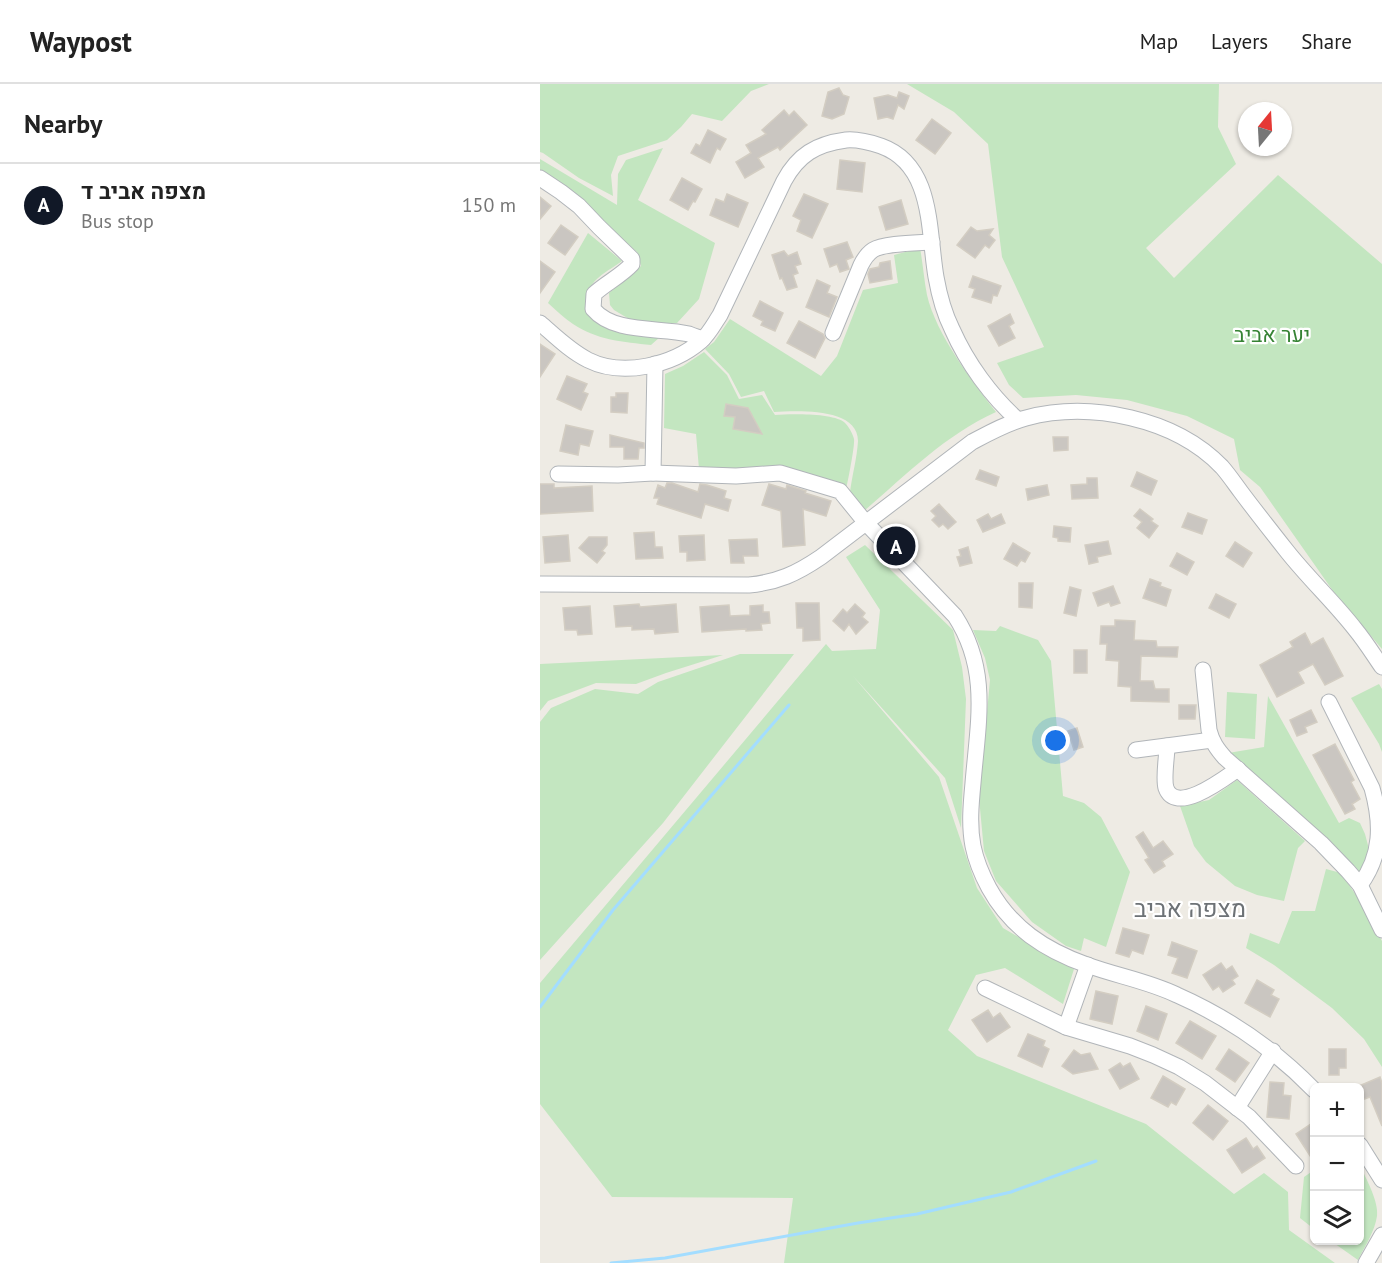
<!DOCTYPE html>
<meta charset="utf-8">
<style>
:root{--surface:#fff;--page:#f6f6f6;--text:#222;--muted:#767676;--line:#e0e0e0;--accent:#111827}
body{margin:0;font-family:"PT Sans",Heebo,sans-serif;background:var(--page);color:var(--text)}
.controls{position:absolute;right:18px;bottom:18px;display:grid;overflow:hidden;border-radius:9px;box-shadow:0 2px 4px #0004}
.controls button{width:54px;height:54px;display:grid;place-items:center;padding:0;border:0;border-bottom:2px solid var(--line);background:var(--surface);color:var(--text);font:30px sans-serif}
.compass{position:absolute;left:698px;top:18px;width:54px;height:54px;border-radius:50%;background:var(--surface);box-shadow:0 2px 4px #0004;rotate:18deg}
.you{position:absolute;left:516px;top:657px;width:21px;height:21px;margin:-15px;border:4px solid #fff;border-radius:50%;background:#1a73e8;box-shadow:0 0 0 9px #1a73e833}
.badge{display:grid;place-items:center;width:39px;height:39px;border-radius:50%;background:var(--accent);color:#fff;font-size:20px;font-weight:700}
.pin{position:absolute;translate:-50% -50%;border:3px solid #fff;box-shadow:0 2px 6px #0006}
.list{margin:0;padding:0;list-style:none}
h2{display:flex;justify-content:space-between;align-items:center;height:78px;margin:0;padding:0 24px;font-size:26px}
h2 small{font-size:20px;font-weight:400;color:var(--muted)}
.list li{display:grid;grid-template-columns:39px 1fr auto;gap:18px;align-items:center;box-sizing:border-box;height:84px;padding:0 24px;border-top:2px solid var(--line)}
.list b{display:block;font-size:22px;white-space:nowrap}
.list p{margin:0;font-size:20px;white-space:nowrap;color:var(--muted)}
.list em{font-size:20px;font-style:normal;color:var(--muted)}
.icon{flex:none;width:33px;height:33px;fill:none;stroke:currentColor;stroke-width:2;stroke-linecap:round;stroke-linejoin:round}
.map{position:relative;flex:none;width:842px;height:1179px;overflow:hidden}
header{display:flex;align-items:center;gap:36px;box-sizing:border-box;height:84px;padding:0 30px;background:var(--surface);border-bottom:2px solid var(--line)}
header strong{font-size:28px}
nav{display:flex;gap:33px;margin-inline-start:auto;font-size:21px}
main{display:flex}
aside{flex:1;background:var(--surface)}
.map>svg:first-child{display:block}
</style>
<header>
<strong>Waypost</strong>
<nav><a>Map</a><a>Layers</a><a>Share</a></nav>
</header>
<main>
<aside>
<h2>Nearby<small></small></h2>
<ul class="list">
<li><span class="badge">A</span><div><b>מצפה אביב ד</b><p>Bus stop</p></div><em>150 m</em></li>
</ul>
</aside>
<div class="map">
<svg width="842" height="1179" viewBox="0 0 842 1179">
<rect width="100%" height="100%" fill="#eeebe4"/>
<g fill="#c3e6c0">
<path d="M0,0H229L211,7L182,37L152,30L141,43L127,56L78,72L71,91L73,112L39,94L3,69L0,68Z"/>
<path d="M367,0H679L678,43L696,80L606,164L634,194L738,91L842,180V565L793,507L720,403L700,386L694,355L647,332L587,316L536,311L483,314L469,301L457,279L504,263L462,173L448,60L414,28Z"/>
<path d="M123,64L98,116L175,159L159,215L137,239H105L89,235L74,226L70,221L69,209L101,182L97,168L0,92V75L77,121L78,90L86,76Z"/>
<path d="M48,149L82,177C61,192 48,195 45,223L54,236L120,253L111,261C84,258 56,256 33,240C24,234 16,226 8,219Z"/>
<path d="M380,164C383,180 384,196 387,211C396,250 432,297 456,328C405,351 366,391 324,427L310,408C312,392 317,374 318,357C318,323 257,327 234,328L224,307L201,313L189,290L165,265L174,258L190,235L281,292L297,272L323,206L358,199L354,171Z"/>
<path d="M164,268L187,291L199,315L222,311L235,331C251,330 291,329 304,338C308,341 313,350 314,355C315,362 308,396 306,406L159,385L156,350L124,344L125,290L143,282Z"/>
<path d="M325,461L413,546L422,583L426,615L421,744L405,694L313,592L399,693L437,804L463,844L534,885L523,920L465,884L436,891L408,946L437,972L606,1040L694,1110L724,1089L748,1108L749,1146L795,1179H244L253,1114L72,1113L0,1020V899L286,560L292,567L336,565L340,526L306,473Z"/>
<path d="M460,542L498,556L511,577L523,712L544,719L561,733L590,788L566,863L544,854L541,867L526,862L492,838L456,797L444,767L439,714L450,596L445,574L433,546L456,547Z"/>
<path d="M200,570H254L123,739L0,876V638L11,624L55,605L98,610L118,598Z"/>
<path d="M183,571L126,589L96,600L56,599L8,617L0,627V580Z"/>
<path d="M839,600L842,605V668L839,660L811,614Z"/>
<path d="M687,608L717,610L715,655L685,653Z"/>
<path d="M728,612L799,739L809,734L820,739L825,750L830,769L819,791L803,771L688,669L724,663Z"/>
<path d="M697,696L765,757L758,764L744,817L717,811L695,802L666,778L654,762L640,722L669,716Z"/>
<path d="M786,785L801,789L822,820L842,857V983L824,955L792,924L734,881L706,864L710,849L739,860L752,827H775Z"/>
<path d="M820,1082C826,1094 839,1118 837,1132C835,1147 825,1162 818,1176L791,1157L820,1156Z"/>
<path d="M774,1086V1145L760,1134L764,1093Z"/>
</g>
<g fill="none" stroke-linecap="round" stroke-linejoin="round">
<g stroke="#a3ddff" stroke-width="3">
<path d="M0,923L73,826L249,621"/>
<path d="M71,1179L125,1174L318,1139L377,1130L471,1108L556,1077"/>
</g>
</g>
<g fill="#cac6c1" stroke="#d3cdc2" stroke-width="1.5">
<path d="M299,4L303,11L309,13L304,30L292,35L282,32L288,8Z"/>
<path d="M359,8L369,12L364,25L358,21L353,35L347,33L338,35L334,14L348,11L357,14Z"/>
<path d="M244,26L249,32L254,27L267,41L240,66L238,63L218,74L224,83L205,94L196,78L211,69L206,61L226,50L222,46Z"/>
<path d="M392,35L411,49L395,70L376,56Z"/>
<path d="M168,46L186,55L180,66L177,64L170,79L151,69L156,60L160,62Z"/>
<path d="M300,76L325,79L322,108L297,105Z"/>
<path d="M142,94L162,105L155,118L153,117L148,126L130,116Z"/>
<path d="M187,110L208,119L198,143L170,131L176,115L184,118Z"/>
<path d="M264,110L288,120L272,154L257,147L261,136L253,132Z"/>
<path d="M0,113L11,122L0,135Z"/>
<path d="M361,116L368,140L346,146L339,123Z"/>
<path d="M21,141L38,153L25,171L8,159Z"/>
<path d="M431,143L437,147L453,145L449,151L455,156L449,164L445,161L435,174L417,161Z"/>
<path d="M307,158L313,173L306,176L309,185L300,188L297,180L290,183L284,165Z"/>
<path d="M244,167L248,172L257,168L261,180L255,182L258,189L253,191L257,203L247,206L242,194L240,195L232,171Z"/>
<path d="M0,177L15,188L0,209Z"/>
<path d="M350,177L352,195L330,199L328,190L330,185L339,183L340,179Z"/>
<path d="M433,192L461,202L457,212L453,211L451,219L432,213L435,205L429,203Z"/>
<path d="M277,196L290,202L287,209L297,213L289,233L266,223Z"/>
<path d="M220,217L243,229L235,247L221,241L223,237L213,232Z"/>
<path d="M470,230L474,239L469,242L475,254L459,262L448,242Z"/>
<path d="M259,237L283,250L285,254L275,274L247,259Z"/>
<path d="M0,260L15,270L0,293Z"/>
<path d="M27,292L47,300L43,308L48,310L41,326L17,315Z"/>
<path d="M76,309H88L87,329L71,328V313H76Z"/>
<path d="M186,320L208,324L222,350L193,345L195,333L184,332Z"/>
<path d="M26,341L53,347L49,362L40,360L38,371L20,367Z"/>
<path d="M70,351L104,359V364H99L98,375H84V363H70Z"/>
<path d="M513,353H528V366L514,367Z"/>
<path d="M440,386L459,393L456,402L436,395Z"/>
<path d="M597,388L617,397L611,411L591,402Z"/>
<path d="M547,394H557L558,414L532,415L531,401L547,400Z"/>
<path d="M127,399H132L158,408L160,400L167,401L186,407L184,414L191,416L188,427L165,420L161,434L117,420L119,414H114L118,401L125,404Z"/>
<path d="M0,400H14V404L52,402L53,427L0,430Z"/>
<path d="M229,400L246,405L247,401L266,407L265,409L291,417L286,432L263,425L265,461L243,463L241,427L222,421Z"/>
<path d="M507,401L509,411L488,416L486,405Z"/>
<path d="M399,420L416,438L408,445L403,440L399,443L392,436L396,432L391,427Z"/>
<path d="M600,425L613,435L611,437L618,442L609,454L597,444L602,438L594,432Z"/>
<path d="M648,429L667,436L662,450L642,443Z"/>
<path d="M448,430L451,435L461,430L465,439L443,448L437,436Z"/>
<path d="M514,442L531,444L530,458L518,457V454L513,453Z"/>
<path d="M114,448L115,463H122L123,474L96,475L94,449Z"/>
<path d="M28,451L30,477L5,479L3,453Z"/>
<path d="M164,451L165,476L147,477V468H140L139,452Z"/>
<path d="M49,453H67V461L62,467L65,469L57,479L39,464Z"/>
<path d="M217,455L218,472H203L204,479H191L189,456Z"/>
<path d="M568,457L571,470L557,473L558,478L549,480L545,461Z"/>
<path d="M695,458L712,469L703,483L686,472Z"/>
<path d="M473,459L490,469L485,478L481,476L477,482L464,475Z"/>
<path d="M428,463L432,479L420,482L417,473L421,472L419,466Z"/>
<path d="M637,469L654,478L647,491L630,482Z"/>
<path d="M610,495L621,499L620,502L631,506L626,522L603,514Z"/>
<path d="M479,499H493L492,524L479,523Z"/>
<path d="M573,502L580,519L571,522L569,518L558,522L553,509Z"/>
<path d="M530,503L541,506L536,532L524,529Z"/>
<path d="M676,510L696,520L689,534L669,524Z"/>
<path d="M256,519H279L280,556L263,557V544H257Z"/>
<path d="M99,520L100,523L136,520L138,548L115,550L114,545L92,546V542L76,543L74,522Z"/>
<path d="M315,520L325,529L322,533L328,538L316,550L309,540L304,547L293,537L303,525L307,529Z"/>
<path d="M189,521L190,532L210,531V522L223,521V528H229L230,539L221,540L222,546L206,547V545L162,548L160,523Z"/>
<path d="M50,522L52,550L38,551L37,546H25L23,524Z"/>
<path d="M575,536L595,537L594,556L616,557L617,563H638L637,573L601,572L600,597H613L615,605H629V618L591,617V603L578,602L579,577L566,576L567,560H560L561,542H575Z"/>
<path d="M765,549L771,561L783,554L803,592L785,601L773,580L758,588L764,599L737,613L720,581L753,563L750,558Z"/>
<rect x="534" y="566" width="13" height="23"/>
<path d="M639,621H656L655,635H639Z"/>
<path d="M771,626L777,638L765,643L767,648L757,652L750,636Z"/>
<path d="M537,644L543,663L534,666L528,647Z"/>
<path d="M795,660L814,696L811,698L820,715L812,720L815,725L805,730L773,671Z"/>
<path d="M603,748L613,764L623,757L633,770L622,777L625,782L614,789L605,776L609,774L596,753Z"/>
<path d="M583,844L609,851L603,870L592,866L589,873L576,869Z"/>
<path d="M632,858L657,867L647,894L632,889L638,874L628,871Z"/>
<path d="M681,879L686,886L692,882L698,892L692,896L695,900L683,908L679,902L673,906L663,891Z"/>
<path d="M717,896L734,906L731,911L739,915L730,933L705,919Z"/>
<path d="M556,907L578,912L572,940L550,935Z"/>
<path d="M606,922L627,930L618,956L597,947Z"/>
<path d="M448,926L453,934L460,929L470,943L447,958L432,936Z"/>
<path d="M650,937L676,952L662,975L636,959Z"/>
<path d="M488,950L505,957L503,962L509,965L502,983L478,972Z"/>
<path d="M689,965L709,979L695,998L676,985Z"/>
<path d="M789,965H806V984H799V991H789Z"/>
<path d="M534,966L541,971L550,969L558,985L533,990L522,982Z"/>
<path d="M580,979L583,983L590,979L599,995L580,1005L569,986Z"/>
<path d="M623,992L645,1005L636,1021L631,1018L628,1023L611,1014Z"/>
<path d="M840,993L842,999V1042L830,1013L819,1017V1002Z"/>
<path d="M730,998L744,999L743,1011L751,1012L749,1035L727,1033Z"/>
<path d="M668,1021L688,1037L673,1056L653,1039Z"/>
<path d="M774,1038V1078L756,1050Z"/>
<path d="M706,1054L713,1065L717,1062L725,1074L702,1089L687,1066Z"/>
</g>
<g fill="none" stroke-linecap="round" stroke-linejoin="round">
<g stroke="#b1b5b9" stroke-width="17">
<g id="minor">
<path d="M0,94L21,108L39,122L59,143L92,175V180C81,192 66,199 54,210L53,225C74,250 119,243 149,250C153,252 158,253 163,255"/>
<path d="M0,239C15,252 30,267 48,276C82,293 132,282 161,257C169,250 174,240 180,231L244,97C258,71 276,60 306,56C318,55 329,58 341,62C394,81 388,147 396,193C399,210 404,229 412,245C427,279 451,312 478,336"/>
<path d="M293,249L321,181C324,175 327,170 333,166C344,159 378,159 392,158"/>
<path d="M113,389L196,392L240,389L300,407L326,439L415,532C450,586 438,638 433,699C431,720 429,741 433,762C436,777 442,791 449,804C471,844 505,866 547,881C577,892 608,897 637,911C689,934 734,965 774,1006"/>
<path d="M18,390L78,391L113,389L115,280"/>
<path d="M0,500L209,501C238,498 256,490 281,473L432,358C449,349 467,339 486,334C550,317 635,334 682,383C689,391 695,400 701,408C716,428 731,447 746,466C768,494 794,518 815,545C825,557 833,570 842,583"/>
<path d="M663,586L669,646C672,658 677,665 685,674L781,759L808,787L820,801L842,846"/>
<path d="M789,618L832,704C842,740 842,771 820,801"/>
<path d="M627,662C627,673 623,694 626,704C636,732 685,694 698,685"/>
<path d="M596,666L672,656"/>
<path d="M445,904L526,943L590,962L613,971L639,983L665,999L709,1033L756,1082"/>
<path d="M526,943L548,881"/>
<path d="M697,1024L733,967"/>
<path d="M820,1061L842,1096"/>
<path d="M826,1179L842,1151"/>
</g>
</g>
<use href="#minor" stroke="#fff" stroke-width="15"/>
</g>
<g text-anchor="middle" stroke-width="4.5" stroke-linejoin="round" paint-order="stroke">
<g font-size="21" fill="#368334" stroke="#fff">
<text x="732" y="258">יער אביב</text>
</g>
<g font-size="24" fill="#6d7276" stroke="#fff">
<text x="650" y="833">מצפה אביב</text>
</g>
</g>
</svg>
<div class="controls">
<button>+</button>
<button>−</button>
<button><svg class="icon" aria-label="layers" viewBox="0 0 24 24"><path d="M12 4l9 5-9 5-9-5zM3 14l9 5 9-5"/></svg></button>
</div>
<svg class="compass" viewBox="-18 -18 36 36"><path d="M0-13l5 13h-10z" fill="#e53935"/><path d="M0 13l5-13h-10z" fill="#767676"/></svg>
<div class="you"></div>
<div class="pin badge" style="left:356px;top:462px">A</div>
</div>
</main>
